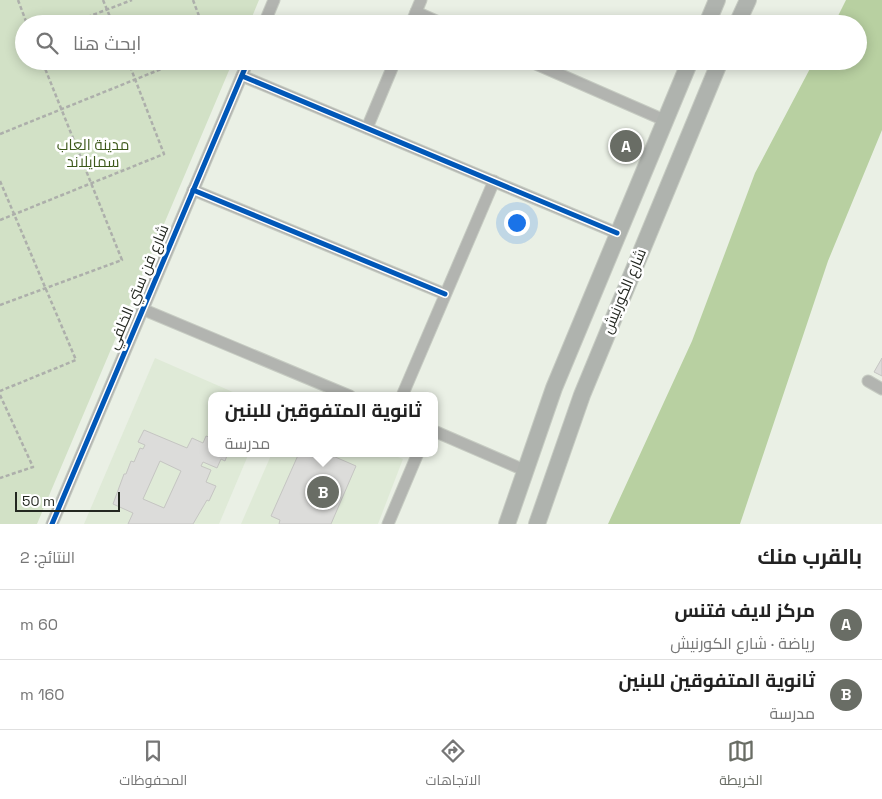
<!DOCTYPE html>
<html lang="ar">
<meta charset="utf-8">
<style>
:root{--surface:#fff;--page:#f6f6f6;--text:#222;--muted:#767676;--line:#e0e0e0;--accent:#696d65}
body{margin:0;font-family:"Space Grotesk",Cairo,sans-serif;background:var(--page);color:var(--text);direction:rtl}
.scale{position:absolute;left:15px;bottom:12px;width:105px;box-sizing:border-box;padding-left:5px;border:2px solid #232720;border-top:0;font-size:14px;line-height:18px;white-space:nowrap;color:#232720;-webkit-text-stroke:4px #fff;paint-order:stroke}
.you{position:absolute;left:516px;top:222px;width:18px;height:18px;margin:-12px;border:4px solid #fff;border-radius:50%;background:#1a73e8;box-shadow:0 0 0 8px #1a73e833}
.badge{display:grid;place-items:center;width:32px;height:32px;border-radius:50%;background:var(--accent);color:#fff;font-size:16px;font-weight:700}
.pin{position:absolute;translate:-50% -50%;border:2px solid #fff;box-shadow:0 1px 5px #0006}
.popup{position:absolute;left:208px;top:392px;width:230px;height:65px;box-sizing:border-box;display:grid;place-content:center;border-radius:10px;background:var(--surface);filter:drop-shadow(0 1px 4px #0005);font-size:16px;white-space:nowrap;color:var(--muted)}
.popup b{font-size:19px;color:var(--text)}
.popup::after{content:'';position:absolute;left:50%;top:100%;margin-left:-10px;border:10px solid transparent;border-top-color:var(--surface)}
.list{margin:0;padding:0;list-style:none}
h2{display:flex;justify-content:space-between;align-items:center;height:65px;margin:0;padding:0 20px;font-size:21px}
h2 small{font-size:16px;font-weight:400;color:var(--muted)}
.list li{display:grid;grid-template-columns:32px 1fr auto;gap:15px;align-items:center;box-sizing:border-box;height:70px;padding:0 20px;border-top:1px solid var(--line)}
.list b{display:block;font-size:19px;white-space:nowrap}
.list p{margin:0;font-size:16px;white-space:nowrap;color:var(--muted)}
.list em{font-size:16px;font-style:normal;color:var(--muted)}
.icon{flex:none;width:28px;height:28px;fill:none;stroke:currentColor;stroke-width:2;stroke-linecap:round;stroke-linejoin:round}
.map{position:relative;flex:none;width:882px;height:524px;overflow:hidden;direction:ltr}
.search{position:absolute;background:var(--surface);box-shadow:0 2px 12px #0003;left:15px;right:15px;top:15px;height:55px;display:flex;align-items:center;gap:12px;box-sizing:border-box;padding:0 18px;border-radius:28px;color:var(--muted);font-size:19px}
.sheet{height:205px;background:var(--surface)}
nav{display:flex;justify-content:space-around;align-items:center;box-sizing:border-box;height:70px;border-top:1px solid var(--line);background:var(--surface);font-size:14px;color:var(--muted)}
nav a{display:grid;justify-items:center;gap:2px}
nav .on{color:var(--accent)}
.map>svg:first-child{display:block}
</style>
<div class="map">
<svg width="882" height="524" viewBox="0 0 882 524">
<rect width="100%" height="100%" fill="#eaf0e5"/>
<g fill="#dfead7">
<path d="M155,358L242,396H212V453H249L219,524H84Z"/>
<path d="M272,453H388L403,459L378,524H241Z"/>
</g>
<path fill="#d2e1c6" d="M0,0H259L249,24H24V61H233L37,524H0Z"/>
<path fill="#b8d0a1" d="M846,0H882V130L828,261L740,524H608L692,341L755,173L814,61H858V24H834Z"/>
<g fill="#dcdcda" stroke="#c5c5c2" fill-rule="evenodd">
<path d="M882,358V376L874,372Z"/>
<path d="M144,430L187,448L192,438L203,443L206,436L212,438V453H228L225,461L221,459L217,468L203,462L201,466L211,470L206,482L216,486L209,501L207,500L193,524H128L133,513L113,504L124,474H126L131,461L134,462L140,448L143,449L145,445L138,442ZM160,461L181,471L164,508L143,499Z"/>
<path d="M299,453H326L356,466L331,524H279L280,520L271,516Z"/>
</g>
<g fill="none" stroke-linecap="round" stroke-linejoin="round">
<g stroke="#c6cbc2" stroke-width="13">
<g id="street">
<path d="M416,12L443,24"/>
<path d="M264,24L274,0"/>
<path d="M411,24L421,0"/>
<path d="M529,61L664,120"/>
<path d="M242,76L617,233"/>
<path d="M367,128L395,61"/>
<path d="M193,190L445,294"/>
<path d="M142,309L350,396"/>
<path d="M868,381L882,389"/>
<path d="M402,396L494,181"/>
<path d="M434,431L524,470"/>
<path d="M52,524L248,61"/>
<path d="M388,524L418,453"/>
</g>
</g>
<g stroke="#c6cbc2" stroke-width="18">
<g id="secondary">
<path d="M707,24L717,0"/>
<path d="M737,24L748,0"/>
<path d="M507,524L554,388L690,61"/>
<path d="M537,524L582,395L720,61"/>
</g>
</g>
<g stroke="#adafab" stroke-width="2.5" stroke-dasharray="4 2.5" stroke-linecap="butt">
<path d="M18,0L27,24"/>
<path d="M103,0L113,24"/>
<path d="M193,0L202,24"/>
<path d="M69,24L132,0"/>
<path d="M0,134L181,61"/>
<path d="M0,181L76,360L0,391"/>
<path d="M0,220L164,154L128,61"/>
<path d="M0,305L122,260L42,61"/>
<path d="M0,395L33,467L0,478"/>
</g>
<use href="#street" stroke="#b2b4b0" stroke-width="11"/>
<use href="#secondary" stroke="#afb3ae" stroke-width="16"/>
<g stroke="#fff" stroke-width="8">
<g id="cycleway">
<path d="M242,76L617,233"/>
<path d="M193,190L445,294"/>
<path d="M52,524L248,61"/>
</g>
</g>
<use href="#cycleway" stroke="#0057b8" stroke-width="5"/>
</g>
<g text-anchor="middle" stroke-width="5" stroke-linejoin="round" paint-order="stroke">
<g font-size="15" fill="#3d591a" stroke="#fff">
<text x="93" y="150">مدينة العاب<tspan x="93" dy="17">سمايلاند</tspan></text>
</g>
<g font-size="15" fill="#232720" stroke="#fff">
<text transform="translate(138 287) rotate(-67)" y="5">شارع فن ستي الخلفي</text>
<text transform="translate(624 291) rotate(-67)" y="5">شارع الكورنيش</text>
</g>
</g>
</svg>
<div class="scale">50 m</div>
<div class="you"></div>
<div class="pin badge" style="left:626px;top:146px">A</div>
<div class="pin badge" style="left:323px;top:492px">B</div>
<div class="popup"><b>ثانوية المتفوقين للبنين</b>مدرسة</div>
<div class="search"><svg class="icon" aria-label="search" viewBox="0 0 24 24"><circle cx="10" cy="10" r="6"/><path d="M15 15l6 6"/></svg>ابحث هنا</div>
</div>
<section class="sheet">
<h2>بالقرب منك<small>النتائج: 2</small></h2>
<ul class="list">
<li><span class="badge">A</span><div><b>مركز لايف فتنس</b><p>رياضة · شارع الكورنيش</p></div><em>60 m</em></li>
<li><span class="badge">B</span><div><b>ثانوية المتفوقين للبنين</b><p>مدرسة</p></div><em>160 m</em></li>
</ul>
</section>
<nav>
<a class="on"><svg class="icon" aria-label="map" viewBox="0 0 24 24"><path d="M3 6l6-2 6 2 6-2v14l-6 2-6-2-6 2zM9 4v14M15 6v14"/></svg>الخريطة</a>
<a><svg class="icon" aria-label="directions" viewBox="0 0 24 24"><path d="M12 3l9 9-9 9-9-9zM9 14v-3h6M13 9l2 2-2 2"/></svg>الاتجاهات</a>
<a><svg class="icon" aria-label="saved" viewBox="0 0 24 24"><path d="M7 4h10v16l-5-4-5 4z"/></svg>المحفوظات</a>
</nav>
